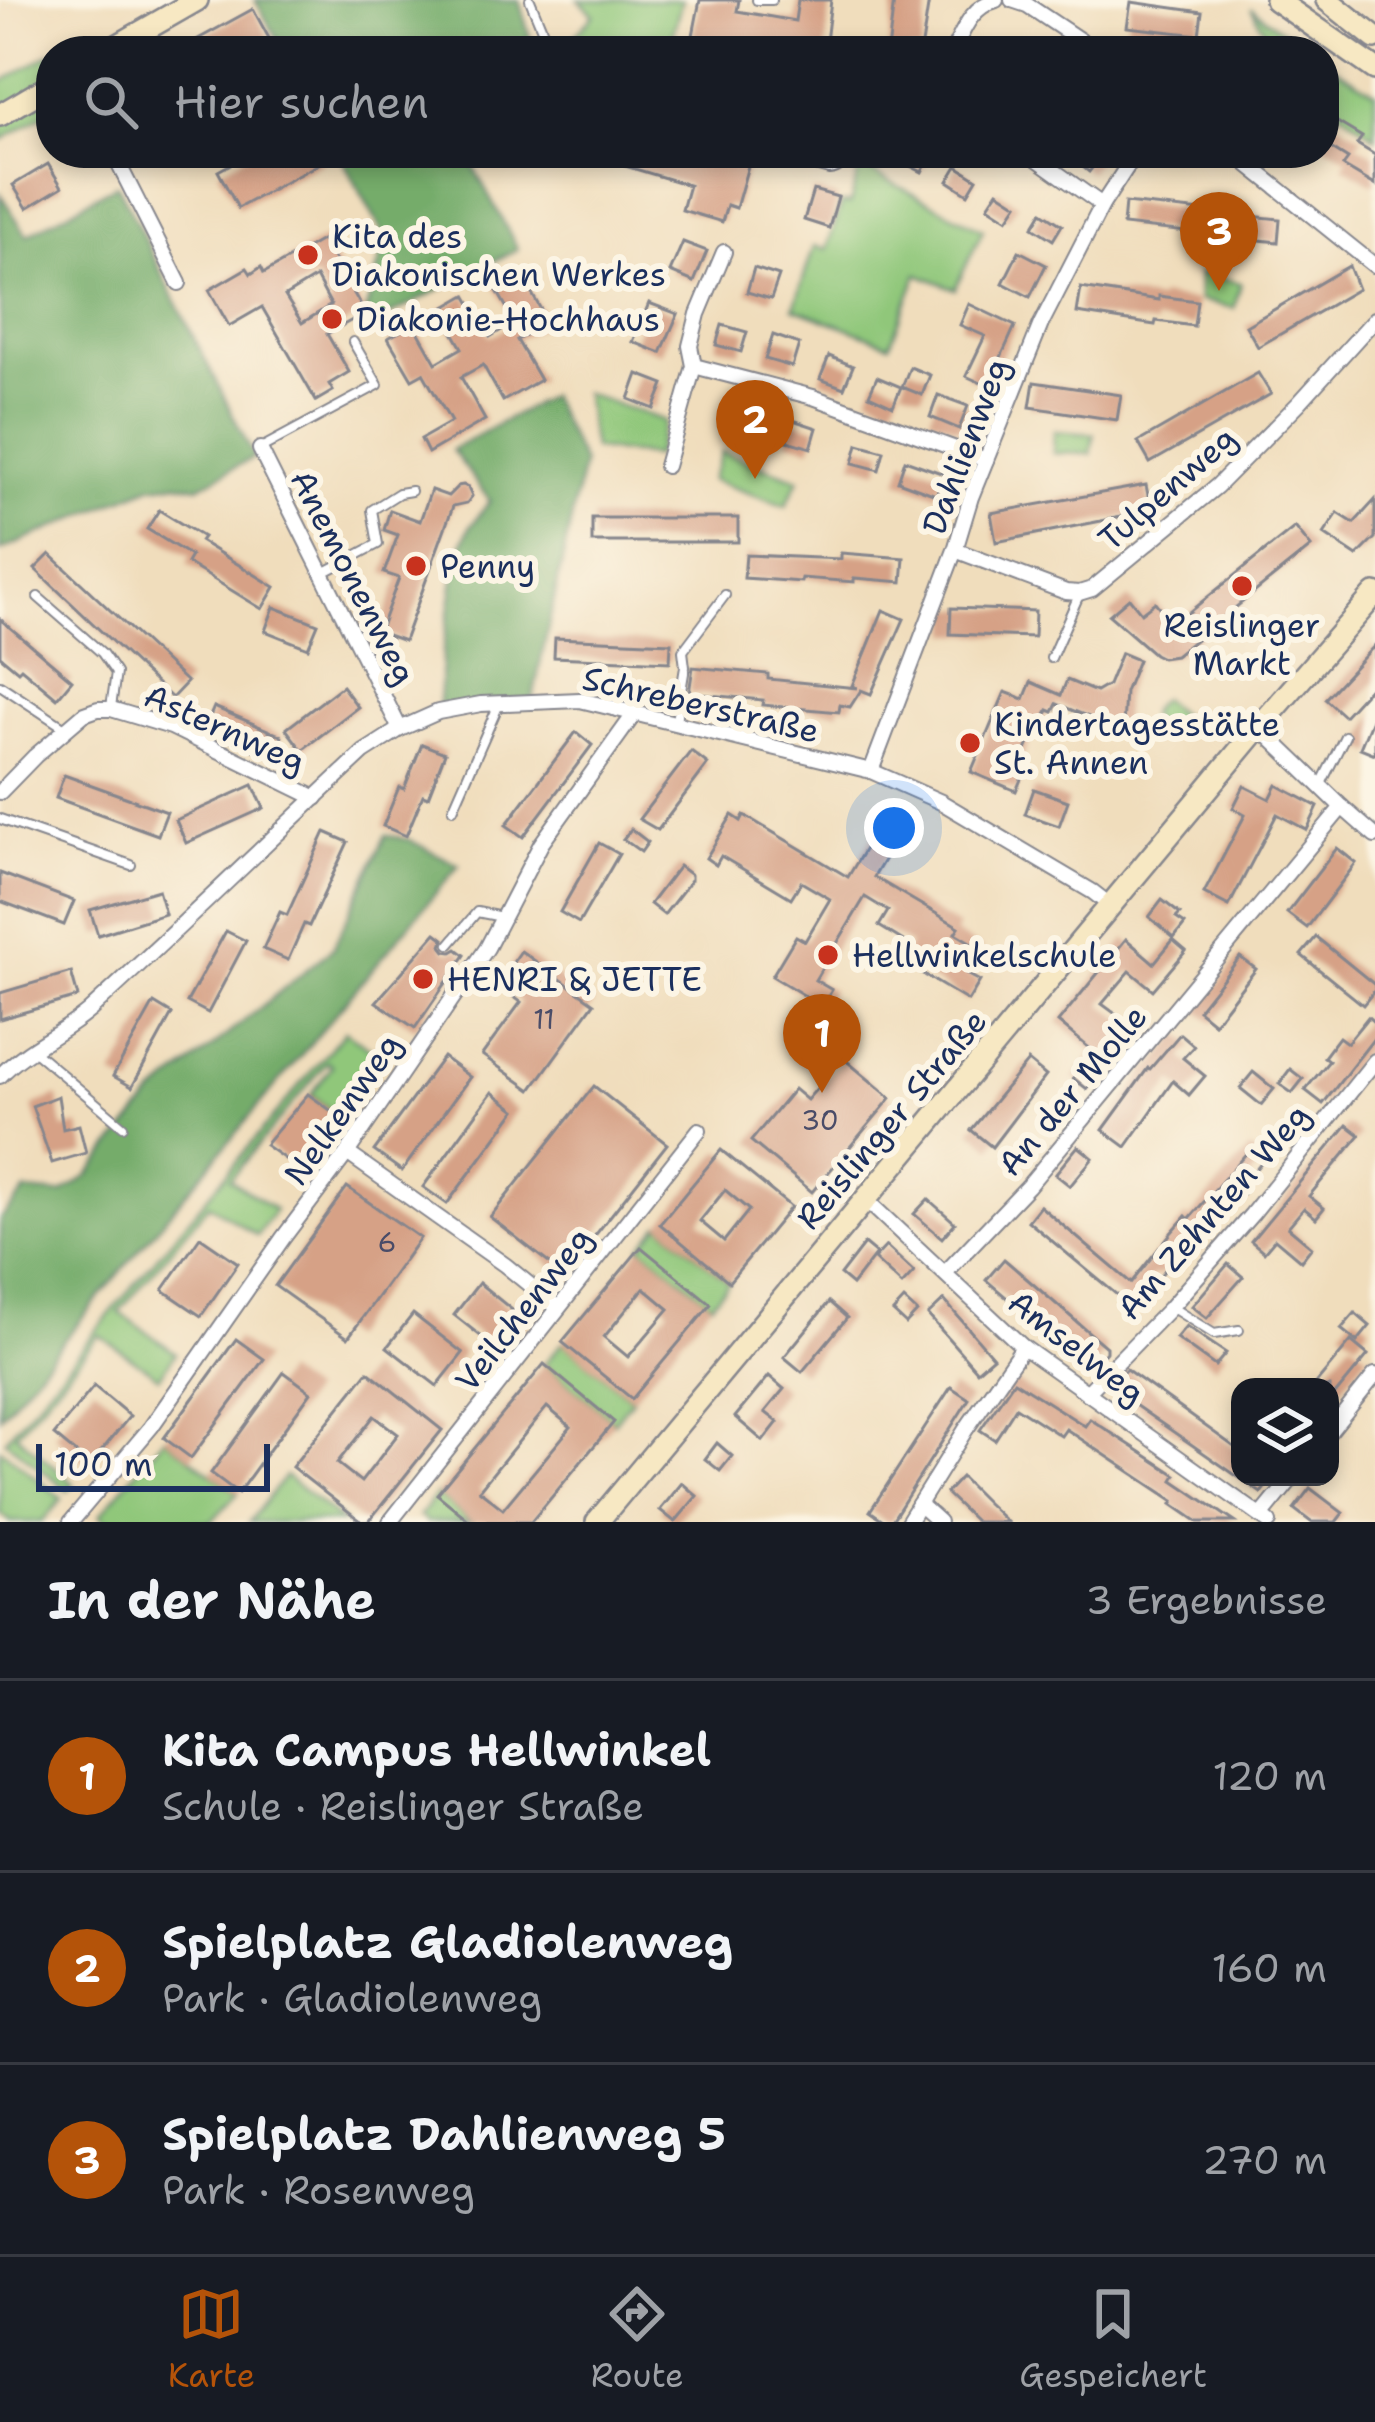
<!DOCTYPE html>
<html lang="de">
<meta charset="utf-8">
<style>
:root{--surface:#171b24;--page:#242831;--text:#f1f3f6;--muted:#9ea1a6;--line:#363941;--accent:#b45309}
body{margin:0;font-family:"Shantell Sans",sans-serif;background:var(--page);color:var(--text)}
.controls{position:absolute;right:36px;bottom:36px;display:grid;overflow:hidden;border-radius:24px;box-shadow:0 6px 18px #0003}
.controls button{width:108px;height:108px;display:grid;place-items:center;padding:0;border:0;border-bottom:3px solid var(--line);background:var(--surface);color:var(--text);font:60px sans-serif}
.scale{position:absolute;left:36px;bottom:30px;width:234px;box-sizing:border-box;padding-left:12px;border:6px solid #1b2f5e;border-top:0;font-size:33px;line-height:42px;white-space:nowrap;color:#1b2f5e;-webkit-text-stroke:9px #fcf5e5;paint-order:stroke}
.you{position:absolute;left:894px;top:828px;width:42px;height:42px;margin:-30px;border:9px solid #fff;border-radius:50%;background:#1a73e8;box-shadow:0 0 0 18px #1a73e833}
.badge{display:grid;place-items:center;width:78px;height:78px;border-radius:50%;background:var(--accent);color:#fff;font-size:39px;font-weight:700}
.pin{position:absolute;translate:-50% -99px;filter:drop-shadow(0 3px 6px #0008)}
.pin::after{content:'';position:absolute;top:63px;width:42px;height:36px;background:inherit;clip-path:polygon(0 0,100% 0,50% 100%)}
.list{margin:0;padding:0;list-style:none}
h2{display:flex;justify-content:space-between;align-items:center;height:156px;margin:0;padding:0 48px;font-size:51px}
h2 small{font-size:39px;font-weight:400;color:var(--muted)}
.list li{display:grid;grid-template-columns:78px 1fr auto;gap:36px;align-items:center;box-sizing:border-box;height:192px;padding:0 48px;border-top:3px solid var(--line)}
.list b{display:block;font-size:45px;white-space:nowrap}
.list p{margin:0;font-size:39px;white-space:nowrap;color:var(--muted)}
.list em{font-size:39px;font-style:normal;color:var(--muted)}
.icon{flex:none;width:66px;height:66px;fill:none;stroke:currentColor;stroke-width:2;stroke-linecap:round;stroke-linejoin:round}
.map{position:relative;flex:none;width:1375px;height:1522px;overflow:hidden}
.search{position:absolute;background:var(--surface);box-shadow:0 6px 18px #0003;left:36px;right:36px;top:36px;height:132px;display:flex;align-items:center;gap:30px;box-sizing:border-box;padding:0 42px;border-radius:48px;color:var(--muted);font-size:45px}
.sheet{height:732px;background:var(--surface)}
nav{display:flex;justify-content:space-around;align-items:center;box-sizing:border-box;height:168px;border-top:3px solid var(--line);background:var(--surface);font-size:33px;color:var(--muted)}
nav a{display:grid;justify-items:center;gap:6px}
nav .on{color:var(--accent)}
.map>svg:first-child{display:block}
</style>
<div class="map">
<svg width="1375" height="1522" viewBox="0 0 1375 1522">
<rect width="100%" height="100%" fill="#fcf5e5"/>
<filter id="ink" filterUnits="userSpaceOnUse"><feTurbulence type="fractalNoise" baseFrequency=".00833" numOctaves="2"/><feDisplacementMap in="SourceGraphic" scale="24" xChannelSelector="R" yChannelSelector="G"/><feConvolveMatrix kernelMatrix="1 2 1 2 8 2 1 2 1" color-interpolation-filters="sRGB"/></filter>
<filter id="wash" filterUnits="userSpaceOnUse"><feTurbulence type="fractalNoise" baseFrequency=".004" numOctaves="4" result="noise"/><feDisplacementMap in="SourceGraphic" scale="48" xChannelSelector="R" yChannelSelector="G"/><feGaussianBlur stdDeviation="2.7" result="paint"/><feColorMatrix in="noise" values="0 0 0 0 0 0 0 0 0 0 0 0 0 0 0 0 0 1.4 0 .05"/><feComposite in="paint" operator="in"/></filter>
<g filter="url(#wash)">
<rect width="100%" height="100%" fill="#f0ddbc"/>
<g fill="#90c77a" stroke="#567b6c" stroke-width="3">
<path d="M579,0H682L668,51H560L594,15Z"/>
<path d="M1251,8L1310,51H1277Z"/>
<path d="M51,53V110L0,141V83Z"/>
<path d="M1324,61L1375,92V137L1324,98Z"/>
<path d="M860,166L983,230L955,289L918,274L890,344L794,308L814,246L827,249L842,203L850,204Z"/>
<path d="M1199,273L1241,283L1234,308L1199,300Z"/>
<path d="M584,393L665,421L655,456L593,449Z"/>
<path d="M1054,431L1094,434L1091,454L1053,453Z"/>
<path d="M722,452L799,479L786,506L711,480Z"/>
<path d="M1161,699L1191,724L1162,733L1149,715L1151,709Z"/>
<path d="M345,1031L379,1055L375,1060L378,1063L340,1117L311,1095L332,1066L327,1062L230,1179L275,1210L257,1236L209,1204L119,1312L176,1353L159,1377L99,1335L16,1434L74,1484L68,1491L5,1440Z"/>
<path d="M660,1224L729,1282L711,1304L641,1247Z"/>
<path d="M563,1342L632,1399L614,1422L544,1364Z"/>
<path d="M164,1438L238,1493L211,1522H108L100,1515Z"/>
<path d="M0,1448L62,1499L42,1522H11L0,1513Z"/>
<path d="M285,1476L343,1522H249Z"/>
<path d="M437,1494L471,1522H427L419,1516Z"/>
</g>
<g fill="#74ac6a" stroke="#486e64" stroke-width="3">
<path d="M255,0H519L534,51H284Z"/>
<path d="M339,153H466L518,249L378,321L365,313L386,239Z"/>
<path d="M117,184L254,457L198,487L178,483L151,486L0,551V194L27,235Z"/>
<path d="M549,396L583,464L532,702L438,712L443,650L458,552L470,527L490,501L452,450Z"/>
<path d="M386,835L407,839L459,865L0,1417V1219L26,1191L61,1194L88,1176L154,1095L333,948Z"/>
</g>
<g id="blocks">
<g fill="#d6a186" fill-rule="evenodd">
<path d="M700,0H739L737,11L795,21L798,0H831L825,51H690Z"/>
<path d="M894,0H929L921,51H888Z"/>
<path d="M1131,2L1202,12L1199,35L1127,27Z"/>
<path d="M253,9L276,51H176Z"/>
<path d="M1324,114L1362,137L1357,144L1375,155V185L1343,166L1348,159L1324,144Z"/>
<path d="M251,153H339L238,208L218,171Z"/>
<path d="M629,153H662L677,158L679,153H704L721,158L723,153H731L750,159L736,208L727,205L722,222L682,210L689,185L625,166Z"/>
<path d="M885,153H932L922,172Z"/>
<path d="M1065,153H1094L1100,158L1089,172Z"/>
<path d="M48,164L62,187L27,208L13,185Z"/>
<path d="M957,166L977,179L968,194L948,181Z"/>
<path d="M813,190L838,197L829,228L804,220Z"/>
<path d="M998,191L1018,204L1008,219L988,206Z"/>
<path d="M1125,203L1280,219L1278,242L1123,225Z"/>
<path d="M1042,212L1062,225L1053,240L1033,227Z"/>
<path d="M323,239L365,313L327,334L349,372L329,384L333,391L316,401L262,307L229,326L209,290L247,268L251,274L261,267L264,273ZM316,277L331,305L302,323L285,296Z"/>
<path d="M683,242L707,251L694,282L670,272Z"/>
<path d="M1019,251L1046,265L1030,297L1003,283Z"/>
<path d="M1349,266L1358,289L1258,347L1246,326Z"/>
<path d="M754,268L779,276L771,299L747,292Z"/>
<path d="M518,269L548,322L517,340L540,380L503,401L483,365L461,377L485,420L428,453L421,439L451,422L423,373L412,379L388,338L414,324L436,363L462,348L440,310L466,295L490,337L515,322L493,284Z"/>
<path d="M1081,288L1159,300V296L1197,301L1194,326L1156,321L1155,325L1077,313Z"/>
<path d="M649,303L678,314L661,353L633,342Z"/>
<path d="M969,304L1015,326L988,386L966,376L985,336L960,325Z"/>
<path d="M722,325L747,332L741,352L716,345Z"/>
<path d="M773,335L799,344L792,367L765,359Z"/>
<path d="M829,356L853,366L844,388L820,379Z"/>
<path d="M910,367L930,375L922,395L902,387Z"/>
<path d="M1258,373L1271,394L1150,463L1138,442Z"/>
<path d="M638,374L664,384L654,409L629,399Z"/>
<path d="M877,377L901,387L893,406L869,395Z"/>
<path d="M1034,382L1121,395L1117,420L1030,407Z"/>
<path d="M938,395L968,406L959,429L930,417Z"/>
<path d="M728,397L752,405L745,427L721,420Z"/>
<path d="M793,420L817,428L811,448L787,441Z"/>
<path d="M858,444L884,451L879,470L853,463Z"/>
<path d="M905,460L944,474L936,495L898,481Z"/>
<path d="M463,485L468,487L472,496L467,503L453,506L404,641L379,632L399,578L384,573L398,535L384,530L390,510L420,521L431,490L448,496L458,486Z"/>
<path d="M1146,485L1151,511L996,542L991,513Z"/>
<path d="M1375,500V538L1357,556L1324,534L1338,513L1354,523Z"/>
<path d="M159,510L203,537L200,541L275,587L262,609L187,563L191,556L147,529Z"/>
<rect x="592" y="518" width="146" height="24"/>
<path d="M1295,527L1311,547L1175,656L1162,658L1154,654L1109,615L1129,598L1141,613L1155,602L1173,625Z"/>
<path d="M841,553L904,558L902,582L854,578V582L802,578L801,582L744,578L746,555L841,559Z"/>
<path d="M50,554L187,682L172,698L35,569Z"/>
<path d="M274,607L318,624L308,648L265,631Z"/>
<path d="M951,608L1035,611L1034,637L950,634Z"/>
<path d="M883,610L904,619L871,694L861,690L850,707L840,705L839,712L762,705L763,700L689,693L693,667L768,674V679L857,688L852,686Z"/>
<path d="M0,619L72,680L57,698L21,668L18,671L0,656Z"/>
<path d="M555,638L671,643L670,662L554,657Z"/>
<path d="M1375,645V682L1344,716L1325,699Z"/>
<path d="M1121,653L1138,660L1125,692L1123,727L1098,730L1087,721L1089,717L1057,704L1053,712L1048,710L1042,723L1038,722L1019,767L1025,770L1016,791L971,772L1005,692L1024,699L1031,682L1061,695L1067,680L1096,692L1108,685Z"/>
<path d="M342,686L358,707L302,750L286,729Z"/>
<path d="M214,707L282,736L273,758L204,730Z"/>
<path d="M1375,712V754L1360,748Z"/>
<path d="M576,732L592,745L523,837L506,825Z"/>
<path d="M422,744L445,753L428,797L423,795L406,836L383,826L399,787L404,789Z"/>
<path d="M691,751L708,764L658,830L639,819Z"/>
<path d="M64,775L167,812L158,835L56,798Z"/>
<path d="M253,785L264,808L186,843L176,820Z"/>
<path d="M1277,785L1318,807L1307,830L1277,814L1229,906L1204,893L1245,815L1233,808L1244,786L1270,799Z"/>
<path d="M1034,789L1068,801L1059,826L1025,814Z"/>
<path d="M732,815L741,821L744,815L848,877L881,822L900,833L874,877L959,927L955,933L982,949L967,974L980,981L968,1001L901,961L910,945L879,926L888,911L865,897L815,980L832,990L822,1006L772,976L796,936L805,941L830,899L801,882L791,898L721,856L716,865L706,858Z"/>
<path d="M631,829L648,842L641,852L623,839Z"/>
<path d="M325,832L348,842L309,926L304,924L288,960L263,949L280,912L287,915Z"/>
<path d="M599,843L619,854L579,923L560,912Z"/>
<path d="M1337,848L1356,863L1307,928L1287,913Z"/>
<path d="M679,866L691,875V880L664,915L650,904Z"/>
<path d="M0,873L74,901L64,925L0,901Z"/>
<path d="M158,890L165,914L98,935L90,910Z"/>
<path d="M1162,900L1180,914L1176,918L1185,924L1174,938L1149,917Z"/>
<path d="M226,931L246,941L208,1013L187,1002Z"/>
<path d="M436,933L444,939L442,946L446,951L452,952L457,949L465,955L415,1028L376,1002Z"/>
<path d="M1316,937L1375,985V990L1363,1005L1301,955Z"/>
<path d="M1126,939L1154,963L1173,940L1186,951L1153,990L1130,971L1102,1004L1139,1031L1127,1048L1122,1045L1087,1089L1073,1078L1094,1052L1058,1022Z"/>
<path d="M521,951L594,1003L531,1090L482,1055L521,1002L497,985Z"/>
<path d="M1240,957L1256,969L1214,1023L1198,1010Z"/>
<path d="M71,972L78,997L0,1019V993Z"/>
<path d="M154,1003L172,1014L132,1087L113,1076Z"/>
<path d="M1368,1017L1375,1023V1037L1323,1104L1305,1090L1329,1061L1324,1057L1339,1037L1347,1043Z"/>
<path d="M1180,1034L1194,1046L1183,1058L1205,1076L1189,1095L1173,1081L1126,1147L1103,1130L1148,1068L1150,1069Z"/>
<path d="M443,1057L470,1077L402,1171L374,1151Z"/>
<path d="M843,1058L891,1098L812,1192L751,1141L794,1089L807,1100Z"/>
<path d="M1028,1061L1046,1076L992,1147L971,1130Z"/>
<path d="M1290,1069L1303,1079L1292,1093L1279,1084Z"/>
<path d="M1253,1072L1274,1089L1261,1105L1240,1088Z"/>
<path d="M594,1086L667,1144L564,1275L490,1217Z"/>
<path d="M492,1092L516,1110L447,1204L423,1187Z"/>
<path d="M308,1094L340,1117L302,1171L265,1145Z"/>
<path d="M58,1096L63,1129L79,1125L86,1153L52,1163L32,1106Z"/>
<path d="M1347,1125L1360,1135L1309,1196L1324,1208L1316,1218L1304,1208L1288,1227L1312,1247L1301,1261L1275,1239L1264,1252L1251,1241Z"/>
<path d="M1078,1146L1093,1158L1070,1186L1055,1174Z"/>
<path d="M1250,1149L1263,1160L1242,1186L1246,1190L1191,1251L1185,1246L1159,1277L1155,1274L1129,1305L1028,1221L1040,1206L1131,1283L1171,1233L1186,1216L1189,1219Z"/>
<path d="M721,1150L791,1207L729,1282L660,1224ZM725,1190L749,1210L724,1241L700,1221Z"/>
<path d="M347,1187L420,1238L348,1338L275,1286Z"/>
<path d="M928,1199L955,1223L942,1238L914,1214Z"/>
<path d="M200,1237L238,1263L201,1316L163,1290Z"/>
<path d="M864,1244L876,1254L852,1285L840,1275Z"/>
<path d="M886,1246L914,1272L902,1285L874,1259Z"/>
<path d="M641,1247L711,1304L632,1399L562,1342ZM644,1288L669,1309L628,1357L604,1337Z"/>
<path d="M1004,1259L1106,1347V1352L1091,1370L986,1280Z"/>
<path d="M1228,1264L1243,1277L1207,1318L1192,1306Z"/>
<path d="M479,1283L527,1322L502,1353L454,1315Z"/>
<path d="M904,1300L917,1312L906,1324L893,1312Z"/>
<path d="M944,1300L993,1357L977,1371L928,1315Z"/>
<path d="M829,1302L847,1318L802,1372L784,1357Z"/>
<path d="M1355,1313L1370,1326L1357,1342L1341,1329Z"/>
<path d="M413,1314L463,1353L437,1386L387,1347Z"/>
<path d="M1186,1326L1226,1353L1215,1366L1176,1338Z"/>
<path d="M236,1339L264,1359L191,1458L164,1438Z"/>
<path d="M1351,1341L1368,1355L1330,1401V1387H1313Z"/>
<path d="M544,1364L614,1422L531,1522H471L437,1494ZM547,1407L571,1427L503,1509L479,1490Z"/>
<path d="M1126,1369L1240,1451V1477H1273L1261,1493L1109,1387Z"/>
<path d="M368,1371L442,1430L368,1522H362L292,1467ZM374,1416L398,1434L361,1482L337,1463Z"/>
<path d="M284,1372L311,1392L238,1493L211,1473Z"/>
<path d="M769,1376L784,1389L765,1412L778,1422L763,1441L735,1417Z"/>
<path d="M1014,1381L1085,1426L1090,1419L1176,1475L1173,1480L1235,1522H1198L1172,1504L1174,1501L1066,1429L1061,1436L1016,1407L995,1440L980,1430Z"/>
<path d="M94,1386L130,1416L90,1465L54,1435Z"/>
<path d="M951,1387L969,1399L891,1522H886L870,1511Z"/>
<path d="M717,1443L732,1456L720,1471L705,1459Z"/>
<path d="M961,1477L987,1503L1007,1522H976L946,1493Z"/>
<path d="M682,1483L697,1496L675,1522L660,1510Z"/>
<path d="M1310,1488L1343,1513L1336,1522H1311L1294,1509Z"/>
</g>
</g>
</g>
<g filter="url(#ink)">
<use href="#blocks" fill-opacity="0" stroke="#86868d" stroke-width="3"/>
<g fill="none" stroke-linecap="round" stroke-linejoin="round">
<g stroke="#86868d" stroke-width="12">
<g id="lane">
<path d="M530,0L551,51"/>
<path d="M757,0H772"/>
<path d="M769,153L829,170C841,169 842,164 844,153"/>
<path d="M261,448L378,385L353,342"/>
<path d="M323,573L378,544L372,510L399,493L411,491"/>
<path d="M38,597L102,653L116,673L111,707"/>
<path d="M1051,658L1079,595"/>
<path d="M0,685L65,728"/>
<path d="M676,721L685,667L683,651L725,595"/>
<path d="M1321,784L1345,736"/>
<path d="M453,809L499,704"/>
<path d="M0,819L131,865"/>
<path d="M450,944L477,912L502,917"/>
<path d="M33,1050L123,1126"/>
<path d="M1171,1307L1214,1334L1239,1330"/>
</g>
</g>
<g stroke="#86868d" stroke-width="18">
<g id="street">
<path d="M1012,0L1027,5L1096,51"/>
<path d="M953,51C964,29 971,7 996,0"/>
<path d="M113,153L179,283"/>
<path d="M1029,153L1102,205"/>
<path d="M1234,153L1375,266"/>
<path d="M694,366L813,397L986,460"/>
<path d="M260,449L400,729"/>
<path d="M666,466L694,366L690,346L698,314L724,252"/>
<path d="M955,550L1066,592L1079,593L1092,589L1217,486L1299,403L1375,319"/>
<path d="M1259,727L1342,807L1375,836"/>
<path d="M871,771L955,550L971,497L1041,324L1102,205L1136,153"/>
<path d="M0,792L35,756L84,714L98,709H111L171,727L316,798"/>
<path d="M0,1076C25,1049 61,1035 89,1011C182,926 272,838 364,752L400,729L438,712L481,704L580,700L871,771L941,802L1093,892L1111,906"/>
<path d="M347,1153L505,1265L558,1308"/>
<path d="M865,1199L1023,1347L1269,1522"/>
<path d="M945,1273L1028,1186L1342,807"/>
<path d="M1087,1393L1169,1309L1252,1214L1375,1061"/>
<path d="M1330,1431L1375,1375"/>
<path d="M919,1504L939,1522"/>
<path d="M1262,1515L1293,1477"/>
<path d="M71,1522L151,1427L283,1238L347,1153L487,948L541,844L635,713"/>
<path d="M390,1522L699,1130"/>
<path d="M908,1522L966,1429L1023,1347"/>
</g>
</g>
<g stroke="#86868d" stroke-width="26">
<g id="secondary">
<path d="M1276,0L1375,69"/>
<path d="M1327,0L1375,38"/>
<path d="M108,51L197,0"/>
<path d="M0,115L51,85"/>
<path d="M597,1522L1259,727L1375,594"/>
</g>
</g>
<use href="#lane" stroke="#fff" stroke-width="8"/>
<use href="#street" stroke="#fff" stroke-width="14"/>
<use href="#secondary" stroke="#f7e8c3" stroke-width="21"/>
</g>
</g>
<g fill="#c8321e" stroke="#fcf5e5" stroke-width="4.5">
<circle cx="308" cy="255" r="12"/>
<circle cx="332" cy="319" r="12"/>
<circle cx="416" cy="566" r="12"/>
<circle cx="1242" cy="586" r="12"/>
<circle cx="970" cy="743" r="12"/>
<circle cx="828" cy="955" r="12"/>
<circle cx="423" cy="979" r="12"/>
</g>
<g text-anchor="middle" stroke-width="12" stroke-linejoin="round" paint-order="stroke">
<g font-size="27" fill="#4a4c68">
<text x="544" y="1029">11</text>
<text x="820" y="1130">30</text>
<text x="387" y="1252">6</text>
</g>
<g font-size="33" fill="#1b2f5e" stroke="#fcf5e5" text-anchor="start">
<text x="332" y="248">Kita des<tspan x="332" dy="38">Diakonischen Werkes</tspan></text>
<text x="356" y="331">Diakonie-Hochhaus</text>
<text x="440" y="578">Penny</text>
<text x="1242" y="637" text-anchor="middle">Reislinger<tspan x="1242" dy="38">Markt</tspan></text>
<text x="994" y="736">Kindertagesstätte<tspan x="994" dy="38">St. Annen</tspan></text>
<text x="852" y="967">Hellwinkelschule</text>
<text x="447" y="991">HENRI &amp; JETTE</text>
</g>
<g font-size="33" fill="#1b2f5e" stroke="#fcf5e5">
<text transform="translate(965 446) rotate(-69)" y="12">Dahlienweg</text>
<text transform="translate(1167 488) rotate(-41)" y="12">Tulpenweg</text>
<text transform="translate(354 577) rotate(63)" y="12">Anemonenweg</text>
<text transform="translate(701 704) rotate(13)" y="12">Schreberstraße</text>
<text transform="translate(225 728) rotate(24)" y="12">Asternweg</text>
<text transform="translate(1072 1090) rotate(-50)" y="12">An der Molle</text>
<text transform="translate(342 1109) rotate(-55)" y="12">Nelkenweg</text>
<text transform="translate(891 1119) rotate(-50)" y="12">Reislinger Straße</text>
<text transform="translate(1213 1211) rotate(-49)" y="12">Am Zehnten Weg</text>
<text transform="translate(523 1309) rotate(-52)" y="12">Veilchenweg</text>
<text transform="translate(1077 1347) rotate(38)" y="12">Amselweg</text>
</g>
</g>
</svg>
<div class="controls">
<button><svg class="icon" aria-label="layers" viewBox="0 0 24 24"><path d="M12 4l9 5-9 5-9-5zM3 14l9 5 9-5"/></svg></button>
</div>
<div class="scale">100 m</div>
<div class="you"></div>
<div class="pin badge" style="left:822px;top:1093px">1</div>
<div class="pin badge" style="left:755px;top:479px">2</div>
<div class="pin badge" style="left:1219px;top:291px">3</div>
<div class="search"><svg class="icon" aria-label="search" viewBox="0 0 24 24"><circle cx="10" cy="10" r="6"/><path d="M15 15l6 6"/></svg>Hier suchen</div>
</div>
<section class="sheet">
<h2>In der Nähe<small>3 Ergebnisse</small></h2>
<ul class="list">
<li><span class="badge">1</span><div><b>Kita Campus Hellwinkel</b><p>Schule · Reislinger Straße</p></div><em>120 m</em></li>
<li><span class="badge">2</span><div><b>Spielplatz Gladiolenweg</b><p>Park · Gladiolenweg</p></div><em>160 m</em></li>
<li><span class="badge">3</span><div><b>Spielplatz Dahlienweg 5</b><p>Park · Rosenweg</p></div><em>270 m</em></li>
</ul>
</section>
<nav>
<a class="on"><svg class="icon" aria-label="map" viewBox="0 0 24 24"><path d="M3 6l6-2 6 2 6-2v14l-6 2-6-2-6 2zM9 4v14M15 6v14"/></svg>Karte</a>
<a><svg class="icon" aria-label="directions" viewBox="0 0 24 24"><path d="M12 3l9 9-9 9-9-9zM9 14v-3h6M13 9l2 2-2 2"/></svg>Route</a>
<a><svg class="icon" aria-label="saved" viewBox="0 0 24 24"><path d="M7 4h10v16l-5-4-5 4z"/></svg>Gespeichert</a>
</nav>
